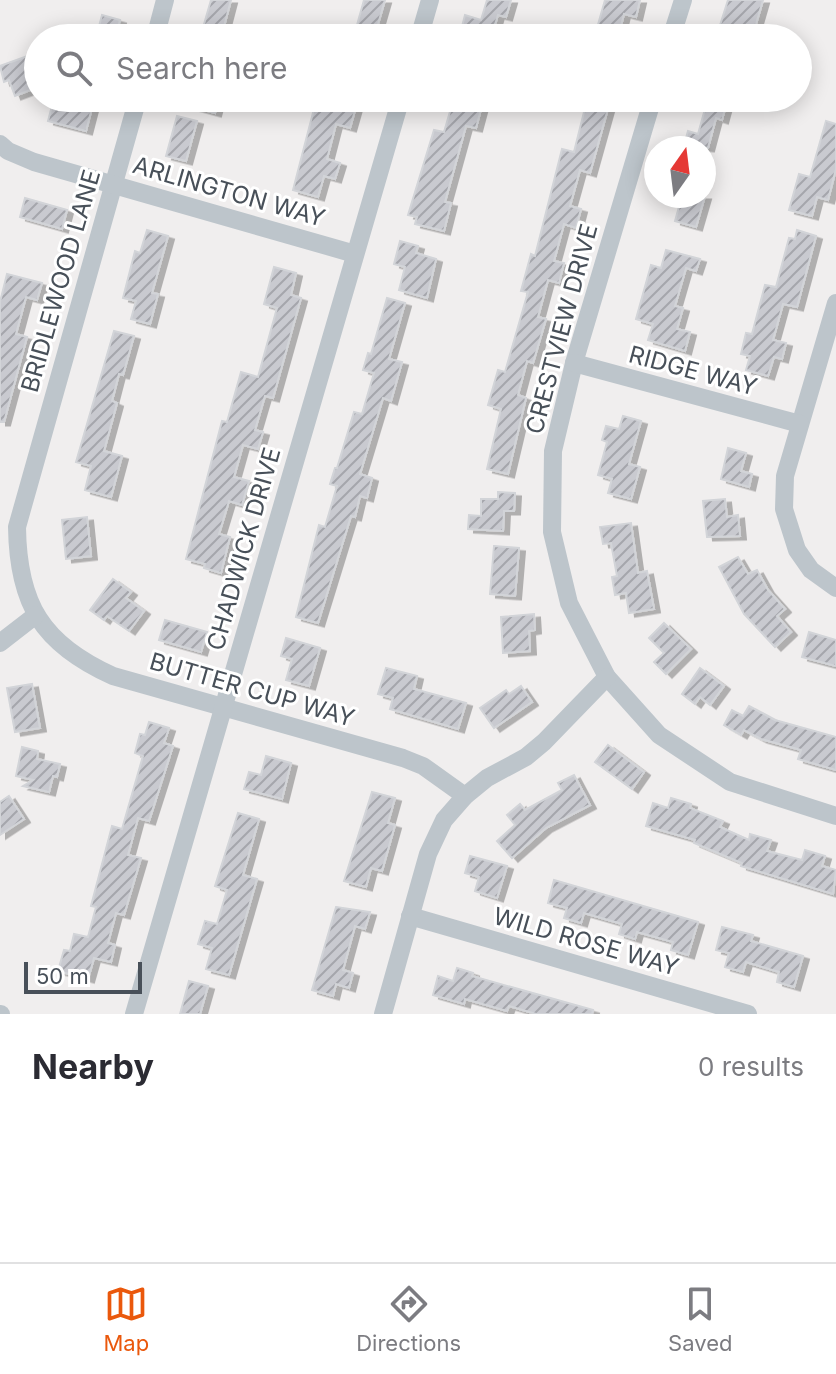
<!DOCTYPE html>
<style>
:root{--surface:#fff;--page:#f2f2f3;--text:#2b2b33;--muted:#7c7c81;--line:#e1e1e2;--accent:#ea580c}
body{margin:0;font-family:Inter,sans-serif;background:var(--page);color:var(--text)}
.compass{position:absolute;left:644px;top:136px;width:72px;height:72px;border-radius:50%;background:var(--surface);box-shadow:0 4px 20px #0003;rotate:14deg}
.scale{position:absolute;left:24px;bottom:20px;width:118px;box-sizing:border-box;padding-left:8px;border:4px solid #485059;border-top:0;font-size:22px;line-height:28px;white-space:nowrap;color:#485059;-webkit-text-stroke:6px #fff;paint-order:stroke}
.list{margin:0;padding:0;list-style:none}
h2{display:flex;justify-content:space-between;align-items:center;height:104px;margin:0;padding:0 32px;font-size:34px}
h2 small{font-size:26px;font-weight:400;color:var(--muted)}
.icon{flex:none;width:44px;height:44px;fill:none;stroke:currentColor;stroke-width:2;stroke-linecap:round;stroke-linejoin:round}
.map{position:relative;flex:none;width:836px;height:1014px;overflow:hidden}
.search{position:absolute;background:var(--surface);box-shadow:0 4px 20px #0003;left:24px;right:24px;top:24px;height:88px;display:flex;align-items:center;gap:20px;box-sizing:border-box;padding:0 28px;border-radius:44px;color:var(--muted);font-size:30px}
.sheet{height:248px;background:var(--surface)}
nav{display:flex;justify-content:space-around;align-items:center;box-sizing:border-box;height:112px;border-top:2px solid var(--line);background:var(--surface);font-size:22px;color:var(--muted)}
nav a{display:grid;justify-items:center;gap:4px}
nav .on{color:var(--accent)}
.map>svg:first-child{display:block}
</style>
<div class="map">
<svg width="836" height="1014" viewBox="0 0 836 1014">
<defs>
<pattern id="building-hatch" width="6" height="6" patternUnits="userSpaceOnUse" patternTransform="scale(2)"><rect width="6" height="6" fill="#c9cad0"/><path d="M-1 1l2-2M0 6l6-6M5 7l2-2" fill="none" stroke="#a5a6ac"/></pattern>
<filter id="shadow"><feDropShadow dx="6" dy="3.5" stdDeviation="0" flood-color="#0004"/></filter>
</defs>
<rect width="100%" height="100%" fill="#f0eeee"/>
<g fill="url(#building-hatch)" stroke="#d2d4d8" stroke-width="2" filter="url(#shadow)">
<path d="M211,0H231L221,38H200Z"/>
<path d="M364,0H385L374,38L355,32Z"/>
<path d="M487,0H511L506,17L498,15L491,38H459L465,15L481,20Z"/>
<path d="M605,0H640L636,17L624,14L619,34L597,28Z"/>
<path d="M728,0H763L752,38H716Z"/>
<path d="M102,15L120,20L115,38H96Z"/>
<path d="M33,54L38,66V87L15,96L9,80L4,82L0,66Z"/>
<path d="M54,98H71L93,104L86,131L48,121Z"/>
<path d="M176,98H219L215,113L175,102Z"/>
<path d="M454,98H484L476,128L466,126L445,202L451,203L444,231L415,224L417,217L408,215L434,130L444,132Z"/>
<path d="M708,98H728L722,120L716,118L708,148L684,145L688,131L698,134Z"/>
<path d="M587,100L609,105L590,173L580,170L570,206L581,209L576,228L564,224L554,261L564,263L559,283L548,280L538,317L546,319L533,363L527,361L518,395L526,398L508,474L487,469L501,409L488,405L498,370L505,372L528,292L521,291L531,254L535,256L562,149L574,152Z"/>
<path d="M316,101L338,107L339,102L356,107L350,128L336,124L327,159L340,163L335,179L324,176L318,197L293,190Z"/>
<path d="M177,116L197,121L186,161L166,156Z"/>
<path d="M826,121L836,124V169L828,200L817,197L812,216L789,210L799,174L810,177Z"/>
<path d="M682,196H705L696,227L675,221Z"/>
<path d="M25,198L67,210L62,229L20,217Z"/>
<path d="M147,230L168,236L152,293L158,294L150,324L131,319L136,301L123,298L135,251L140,253Z"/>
<path d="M797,230L816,236L797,307L783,304L773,340L786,343L782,359L774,357L768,376L746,370L750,356L741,354L746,333L752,334L765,285L776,287L789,238L795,239Z"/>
<path d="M400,241L418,246L416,253L436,259L427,298L399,290L405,267L394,264Z"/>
<path d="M666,250L700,259L696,271L686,268L675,306L683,308L677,329L690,332L685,351L648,340L653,324L636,319L651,265L661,268Z"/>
<path d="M274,267L296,273L291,295L301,298L273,398L265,396L255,430L263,432L258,449L243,445L234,477L249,481L242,505L229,501L219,534L230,537L221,573L204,568L205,564L186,559L222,421L227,422L241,372L258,377L277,308L264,304Z"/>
<path d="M7,274L42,283L37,300L26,297L16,334L27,337L4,422H0V302Z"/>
<path d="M387,298L405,303L389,359L402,362L391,401L383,398L360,474L372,478L367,498L360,496L355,517L351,516L318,623L296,617L319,525L325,527L337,486L330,484L335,468H337L354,412L362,414L374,373L363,370L368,353L371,354Z"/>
<path d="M114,331L134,336L123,375L119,374L112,401L117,403L104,451L122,456L111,497L85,490L91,466L76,462Z"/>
<path d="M623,416L641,421L629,464L640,467L631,499L608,493L612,479L598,475L607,442L602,440L606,426L619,429Z"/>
<path d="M728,448L746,453L741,471L752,474L749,487L721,479Z"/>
<path d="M498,492L515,493L514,511H504L503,531L468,529L469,515L481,516V499H498Z"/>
<path d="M725,499L727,517L738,515L740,536L707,537L703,501Z"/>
<path d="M87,517L91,556L66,559L62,520Z"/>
<path d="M631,523L638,573L647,571L654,609L629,613L626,593L615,595L612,577L617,576L611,543L603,544L600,527Z"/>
<path d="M494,546L519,548L515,596L490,594Z"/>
<path d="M738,557L748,574L757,570L768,590L785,609L777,616L791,632L775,647L744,614L719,567Z"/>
<path d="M113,579L131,592L126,598L144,611L129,631L107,616L104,620L90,610Z"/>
<path d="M534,614L535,630L529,631L530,651L503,653L501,617Z"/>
<path d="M165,620L207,632L201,652L159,640Z"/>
<path d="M664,623L691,649L666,674L654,662L664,653L649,638Z"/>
<path d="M809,632L836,640V666L802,657Z"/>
<path d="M286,638L320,648L309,686L286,680L292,659L281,656Z"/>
<path d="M386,668L417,676L414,689L466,703L458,729L390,709L393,698L378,694Z"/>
<path d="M700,668L724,686L710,705L700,697L695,704L682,694Z"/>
<path d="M32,684L40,728L15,732L7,688Z"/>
<path d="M521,686L532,702L494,728L480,708L506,690L509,694Z"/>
<path d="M749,706L775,720L836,737V770L798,759L801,750L761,739L744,730L741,735L724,725L732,710L743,716Z"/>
<path d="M149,722L169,728L164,743L173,746L149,821L138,818L128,855L141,858L124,915L116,913L108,943L115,945L111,962L94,958L88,979L58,971L64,950L70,951L74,934L88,937L96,907L91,906L112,826L122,829L143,756L135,753L140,734L145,735Z"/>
<path d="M608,745L644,772L632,789L595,762Z"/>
<path d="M22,747L38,751L37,759L60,764L57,777L53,776L49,792L23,786L33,780L16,776Z"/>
<path d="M266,756L291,763L282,799L244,789L249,772L261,775Z"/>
<path d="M574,775L590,805L546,828L512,858L497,841L515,825L507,815L520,804L525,810L562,790L558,783Z"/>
<path d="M372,792L395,798L388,823L395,825L382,871L371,868L366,887L344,881Z"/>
<path d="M9,796L24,819L0,835V802Z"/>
<path d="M671,798L691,804L690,808L723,821L720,827L749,840L750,834L771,840L767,851L802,860L805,850L825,856L822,866L836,870L833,894L741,866L742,863L694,843L695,840L646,826L653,803L668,808Z"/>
<path d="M238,813L259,819L243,875L257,879L229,975L206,969L212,948L198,944L205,921L217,924L227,890L215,886Z"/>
<path d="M470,856L507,866L497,898L475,891L479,877L465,873Z"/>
<path d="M554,880L698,922L688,955L671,950L673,942L637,932L635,939L619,934L622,924L584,913L581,923L564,918L567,908L548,903Z"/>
<path d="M336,907L370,912L365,929L355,926L343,970L353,973L349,988L336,984L333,996L312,990Z"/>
<path d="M722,927L753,935L751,941L803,956L794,987L777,982L779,972L746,962L743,972L725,967L729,953L716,950Z"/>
<path d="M457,968L473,973L472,976L593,1010L592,1014H536L509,1006L507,1011L465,999L464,1004L433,995L438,976L453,981Z"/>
<path d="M189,981L208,986L200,1014H180Z"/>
</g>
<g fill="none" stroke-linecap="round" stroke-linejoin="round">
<g stroke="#bdc5cb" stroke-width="18">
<path d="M155,38L165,0"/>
<path d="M419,38L430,0"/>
<path d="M671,38L683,0"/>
<path d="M138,98L17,527C18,604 42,644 113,676L403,758L423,766L465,796"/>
<path d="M653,98L574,363L553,451L552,532L569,603L607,677L659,735L730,782L836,816"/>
<path d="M0,144L8,151L34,162L355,254"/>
<path d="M836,303L785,476L784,509L797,550L811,570L836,588"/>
<path d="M574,363L800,424"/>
<path d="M0,643L36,615"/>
<path d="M410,916L748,1014"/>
<path d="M0,1014H1"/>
<path d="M134,1014L401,98"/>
<path d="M383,1014L428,854L444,820L465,796L487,778L526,757L544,742L607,677"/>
</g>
</g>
<g text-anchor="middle" stroke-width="6" stroke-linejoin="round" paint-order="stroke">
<g font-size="24" fill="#485059" stroke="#fff">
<text transform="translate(229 192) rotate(16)" y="8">ARLINGTON WAY</text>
<text transform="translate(61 281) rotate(-74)" y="8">BRIDLEWOOD LANE</text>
<text transform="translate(562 329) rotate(-75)" y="8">CRESTVIEW DRIVE</text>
<text transform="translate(693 371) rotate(15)" y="8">RIDGE WAY</text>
<text transform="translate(244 549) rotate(-74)" y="8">CHADWICK DRIVE</text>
<text transform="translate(252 690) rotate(16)" y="8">BUTTER CUP WAY</text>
<text transform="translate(586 942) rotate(16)" y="8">WILD ROSE WAY</text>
</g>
</g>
</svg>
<svg class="compass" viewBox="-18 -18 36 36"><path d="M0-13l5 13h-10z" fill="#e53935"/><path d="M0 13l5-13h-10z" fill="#7c7c81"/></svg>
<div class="scale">50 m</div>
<div class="search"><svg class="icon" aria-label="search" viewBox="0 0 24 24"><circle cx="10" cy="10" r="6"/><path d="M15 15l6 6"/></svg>Search here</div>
</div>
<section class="sheet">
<h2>Nearby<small>0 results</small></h2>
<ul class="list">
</ul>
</section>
<nav>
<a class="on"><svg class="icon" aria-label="map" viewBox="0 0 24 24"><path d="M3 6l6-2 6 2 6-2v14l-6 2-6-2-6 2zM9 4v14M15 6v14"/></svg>Map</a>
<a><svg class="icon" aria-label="directions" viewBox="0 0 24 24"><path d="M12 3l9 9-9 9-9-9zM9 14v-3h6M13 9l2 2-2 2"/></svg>Directions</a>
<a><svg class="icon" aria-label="saved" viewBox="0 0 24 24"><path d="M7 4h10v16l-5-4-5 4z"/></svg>Saved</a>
</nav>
